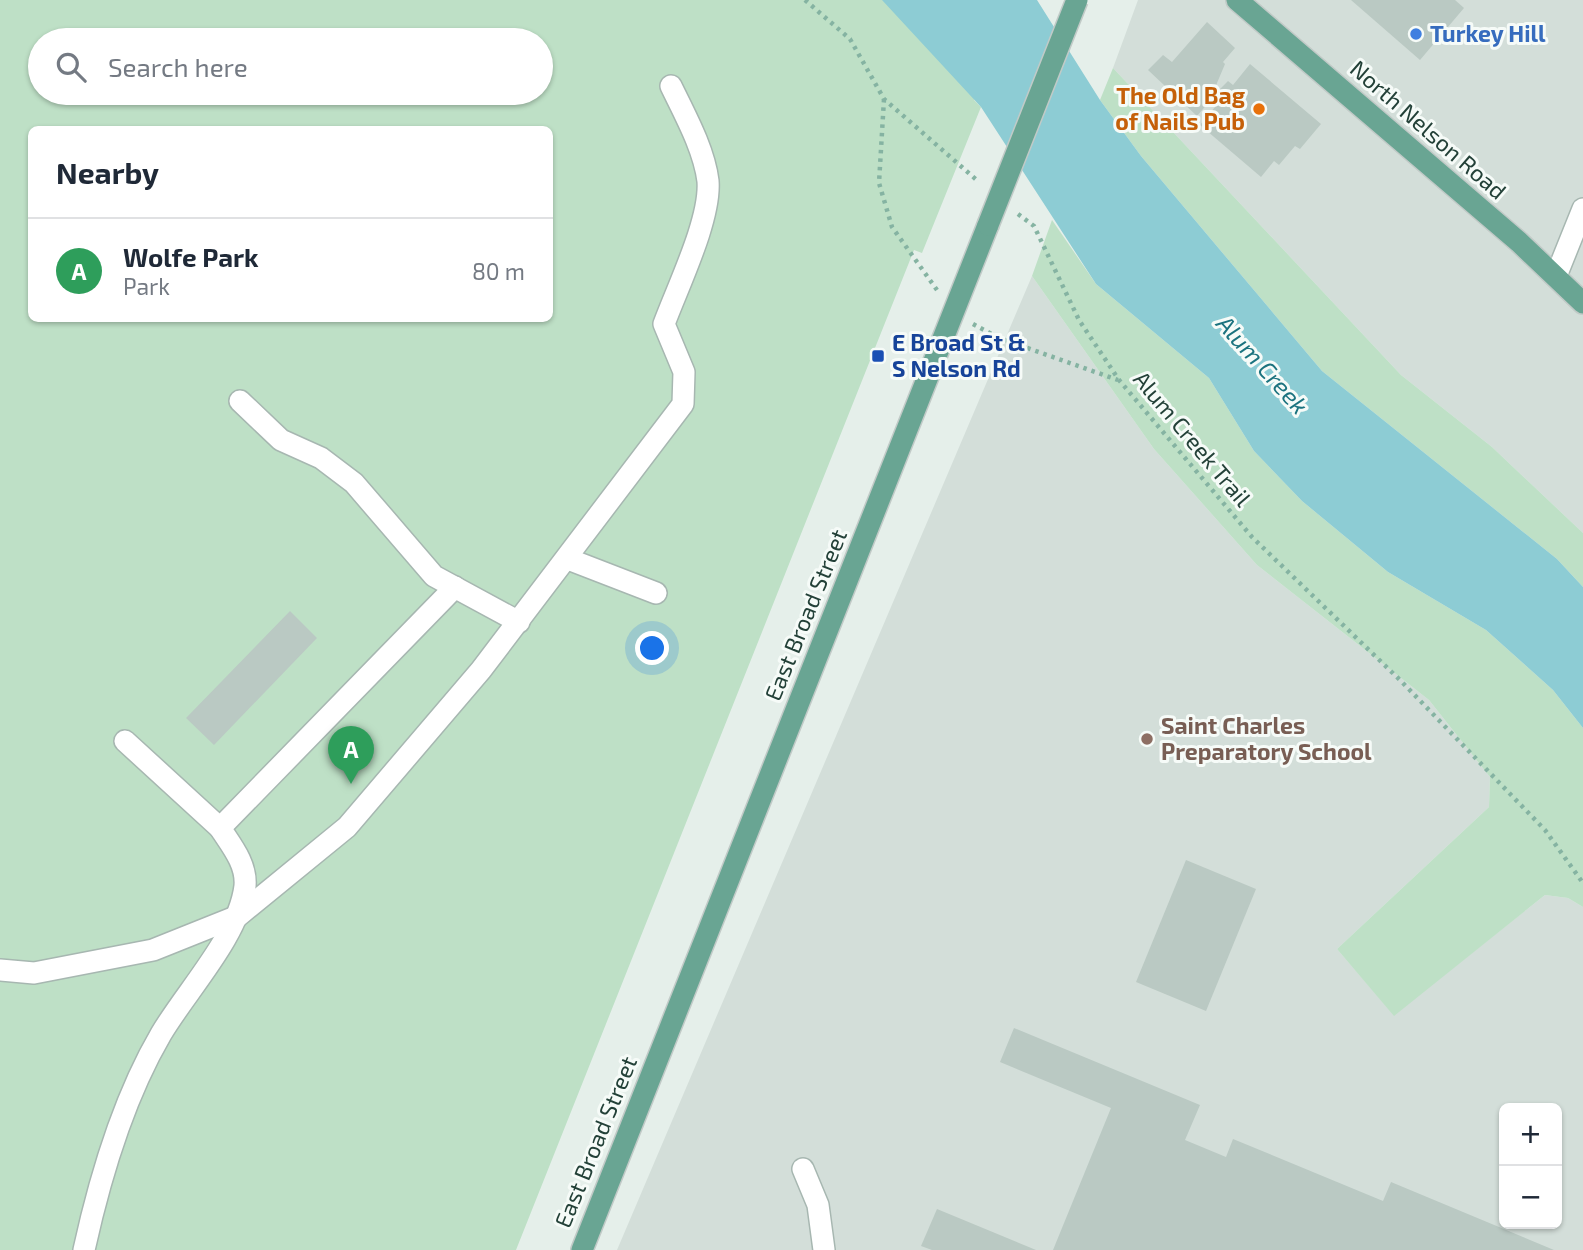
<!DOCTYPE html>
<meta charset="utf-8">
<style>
:root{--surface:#fff;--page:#f6f6f7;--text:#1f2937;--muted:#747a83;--line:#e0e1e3;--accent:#ea580c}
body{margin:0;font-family:"Exo 2",sans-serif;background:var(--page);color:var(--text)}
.controls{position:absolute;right:21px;bottom:21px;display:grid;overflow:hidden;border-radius:10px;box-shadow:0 2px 5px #0004}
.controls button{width:63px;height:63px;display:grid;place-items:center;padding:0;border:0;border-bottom:2px solid var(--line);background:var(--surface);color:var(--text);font:35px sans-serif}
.you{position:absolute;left:653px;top:649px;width:24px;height:24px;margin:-18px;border:5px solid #fff;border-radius:50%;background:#1a73e8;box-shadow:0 0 0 10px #1a73e833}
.badge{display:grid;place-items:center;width:46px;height:46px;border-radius:50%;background:var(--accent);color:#fff;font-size:23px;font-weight:700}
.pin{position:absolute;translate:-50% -58px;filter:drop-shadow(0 2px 4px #0008)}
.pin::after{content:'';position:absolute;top:37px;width:24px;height:21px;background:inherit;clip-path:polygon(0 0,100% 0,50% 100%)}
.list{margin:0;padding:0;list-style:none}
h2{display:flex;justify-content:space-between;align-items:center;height:91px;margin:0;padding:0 28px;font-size:30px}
h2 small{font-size:23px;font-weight:400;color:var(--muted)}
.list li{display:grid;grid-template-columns:46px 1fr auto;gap:21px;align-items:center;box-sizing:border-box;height:105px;padding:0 28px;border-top:2px solid var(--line)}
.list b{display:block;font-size:26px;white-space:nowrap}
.list p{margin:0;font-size:23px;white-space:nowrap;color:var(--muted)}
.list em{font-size:23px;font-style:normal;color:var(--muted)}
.icon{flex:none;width:38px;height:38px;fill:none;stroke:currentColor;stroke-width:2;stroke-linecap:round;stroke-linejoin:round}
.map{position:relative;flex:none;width:1583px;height:1250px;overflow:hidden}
.search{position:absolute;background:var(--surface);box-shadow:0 2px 5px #0004;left:28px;top:28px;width:525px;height:77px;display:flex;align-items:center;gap:18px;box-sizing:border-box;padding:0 24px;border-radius:38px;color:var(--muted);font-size:26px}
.panel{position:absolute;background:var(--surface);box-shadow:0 2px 5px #0004;left:28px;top:126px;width:525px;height:196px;border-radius:10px}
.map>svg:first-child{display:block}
</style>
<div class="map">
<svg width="1583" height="1250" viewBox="0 0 1583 1250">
<rect width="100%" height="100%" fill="#e5efea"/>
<g fill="#d3ded9" fill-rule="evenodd">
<path d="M1138,0H1583V533L1492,447L1401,375L1113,68Z"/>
<path d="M1032,276L1154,449L1257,565L1429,700L1490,777L1489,807L1337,949L1394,1015L1545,895L1568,898L1583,907V1250H617ZM1504,1108H1557V1224H1504Z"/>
</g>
<g fill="#bee0c6" fill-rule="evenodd">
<path d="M0,0H1014L974,100L981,107L922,253L914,250L516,1250H0ZM40,40H541V93H40ZM32,130H550V318H32Z"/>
<path d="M1113,68L1401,375L1492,447L1583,533V587L1557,559L1322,371L1141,156L1100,100Z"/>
<path d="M1052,220L1096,284L1209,378L1254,451L1302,501L1388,572L1486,630L1553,690L1583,728V907L1568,898L1545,895L1394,1016L1337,949L1489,807L1490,777L1429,700L1257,565L1154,449L1032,276Z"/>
</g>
<path fill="#8dccd4" d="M882,0H1037L1100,100L1141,156L1322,371L1557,559L1583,587V728L1553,690L1486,630L1388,572L1302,501L1254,451L1209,378L1096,284L981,107Z"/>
<g fill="#bac9c3">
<path d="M1351,0H1455L1464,8L1420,60Z"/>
<path d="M1207,22L1235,48L1223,62L1225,64L1209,102L1197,116L1148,70L1163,55L1172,62Z"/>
<path d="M1250,64L1321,124L1300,149L1295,146L1279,165L1274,161L1261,177L1200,125L1225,95L1219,90L1228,81L1233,85Z"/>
<path d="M290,611L317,638L214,745L186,718Z"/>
<path d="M1186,860L1256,889L1206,1011L1136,982Z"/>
<path d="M1014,1028L1200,1105L1185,1140L1226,1157L1233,1139L1383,1201L1391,1182L1554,1250H1053L1111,1108L1000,1062Z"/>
<path d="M937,1209L1036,1250H932L921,1246Z"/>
</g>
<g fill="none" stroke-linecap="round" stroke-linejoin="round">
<g stroke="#a7b7b1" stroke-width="24">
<g id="minor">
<path d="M1556,276L1583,209"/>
<path d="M240,401L281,440L321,458L354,483L434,576L519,622"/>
<path d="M568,559L656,593"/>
<path d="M125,741L220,828"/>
<path d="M0,970L34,973L153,950L238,916L347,827L481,670L683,404L684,372L664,324C678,286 711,219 708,181C704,149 685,115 671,86"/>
<path d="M803,1169L818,1205L824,1250"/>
<path d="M84,1250C100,1177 123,1099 161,1034C187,990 239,936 245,886C247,864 231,845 220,828L455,587"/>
</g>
</g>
<g stroke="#c1cac7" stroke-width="24">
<g id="major">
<path d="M1237,0L1519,242L1583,303"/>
<path d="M582,1250L988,225"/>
</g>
</g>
<g stroke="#85b3a2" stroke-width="4.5" stroke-dasharray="3.5 5" stroke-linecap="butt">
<path d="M805,0L850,39L884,99L979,182"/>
<path d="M884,99L879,183L892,227L937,290"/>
<path d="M1018,214L1034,226L1079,320L1119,380L1252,537L1401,681L1545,830L1583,883"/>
<path d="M973,324L999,338L1118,380"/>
</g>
<use href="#minor" stroke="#fff" stroke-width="21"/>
<use href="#major" stroke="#69a593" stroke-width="21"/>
<g stroke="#c1cac7" stroke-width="24" stroke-linecap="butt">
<path id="major-bridge" d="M988,225L1077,0"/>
</g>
<use href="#major-bridge" stroke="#69a593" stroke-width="21"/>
</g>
<circle fill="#3f7fe0" stroke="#f6fbf8" stroke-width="2.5" cx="1416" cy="34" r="7"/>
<circle fill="#e8710a" stroke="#f6fbf8" stroke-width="2.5" cx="1259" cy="109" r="7"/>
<rect fill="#1a4fb4" stroke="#f6fbf8" stroke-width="2.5" x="871" y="349" width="14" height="14" rx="3.5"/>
<circle fill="#8d6e63" stroke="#f6fbf8" stroke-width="2.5" cx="1147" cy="739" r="7"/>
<g text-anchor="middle" stroke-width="6" stroke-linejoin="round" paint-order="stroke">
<g font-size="23" font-weight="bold" fill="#366cbe" stroke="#f6fbf8" text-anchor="start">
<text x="1430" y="42">Turkey Hill</text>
</g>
<g font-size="23" font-weight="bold" fill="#c56008" stroke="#f6fbf8" text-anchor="end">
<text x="1245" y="104">The Old Bag<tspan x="1245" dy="26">of Nails Pub</tspan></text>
</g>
<g font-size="23" fill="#234138" stroke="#f6fbf8">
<text transform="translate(1428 130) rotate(41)" y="8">North Nelson Road</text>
<text transform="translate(1192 439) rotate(50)" y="8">Alum Creek Trail</text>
<text transform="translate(806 615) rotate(-68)" y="8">East Broad Street</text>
<text transform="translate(596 1142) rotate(-68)" y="8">East Broad Street</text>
</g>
<g font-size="23" font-weight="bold" fill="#164399" stroke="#f6fbf8" text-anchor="start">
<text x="892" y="351">E Broad St &amp;<tspan x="892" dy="26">S Nelson Rd</tspan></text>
</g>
<g font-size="23" font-weight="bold" fill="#785e54" stroke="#f6fbf8" text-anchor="start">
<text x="1161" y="734">Saint Charles<tspan x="1161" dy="26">Preparatory School</tspan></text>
</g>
<g font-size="24" font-style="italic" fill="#1b737f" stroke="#f6fbf8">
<text transform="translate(1262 365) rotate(48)" y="8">Alum Creek</text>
</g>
</g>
</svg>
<div class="controls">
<button>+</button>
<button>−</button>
</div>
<div class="you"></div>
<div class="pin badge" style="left:351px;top:784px;background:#2e9e5b">A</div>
<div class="search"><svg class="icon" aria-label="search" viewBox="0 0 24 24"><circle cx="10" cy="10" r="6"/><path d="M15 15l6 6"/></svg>Search here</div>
<section class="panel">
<h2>Nearby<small></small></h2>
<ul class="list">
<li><span class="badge" style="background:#2e9e5b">A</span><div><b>Wolfe Park</b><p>Park</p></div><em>80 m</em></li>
</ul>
</section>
</div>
